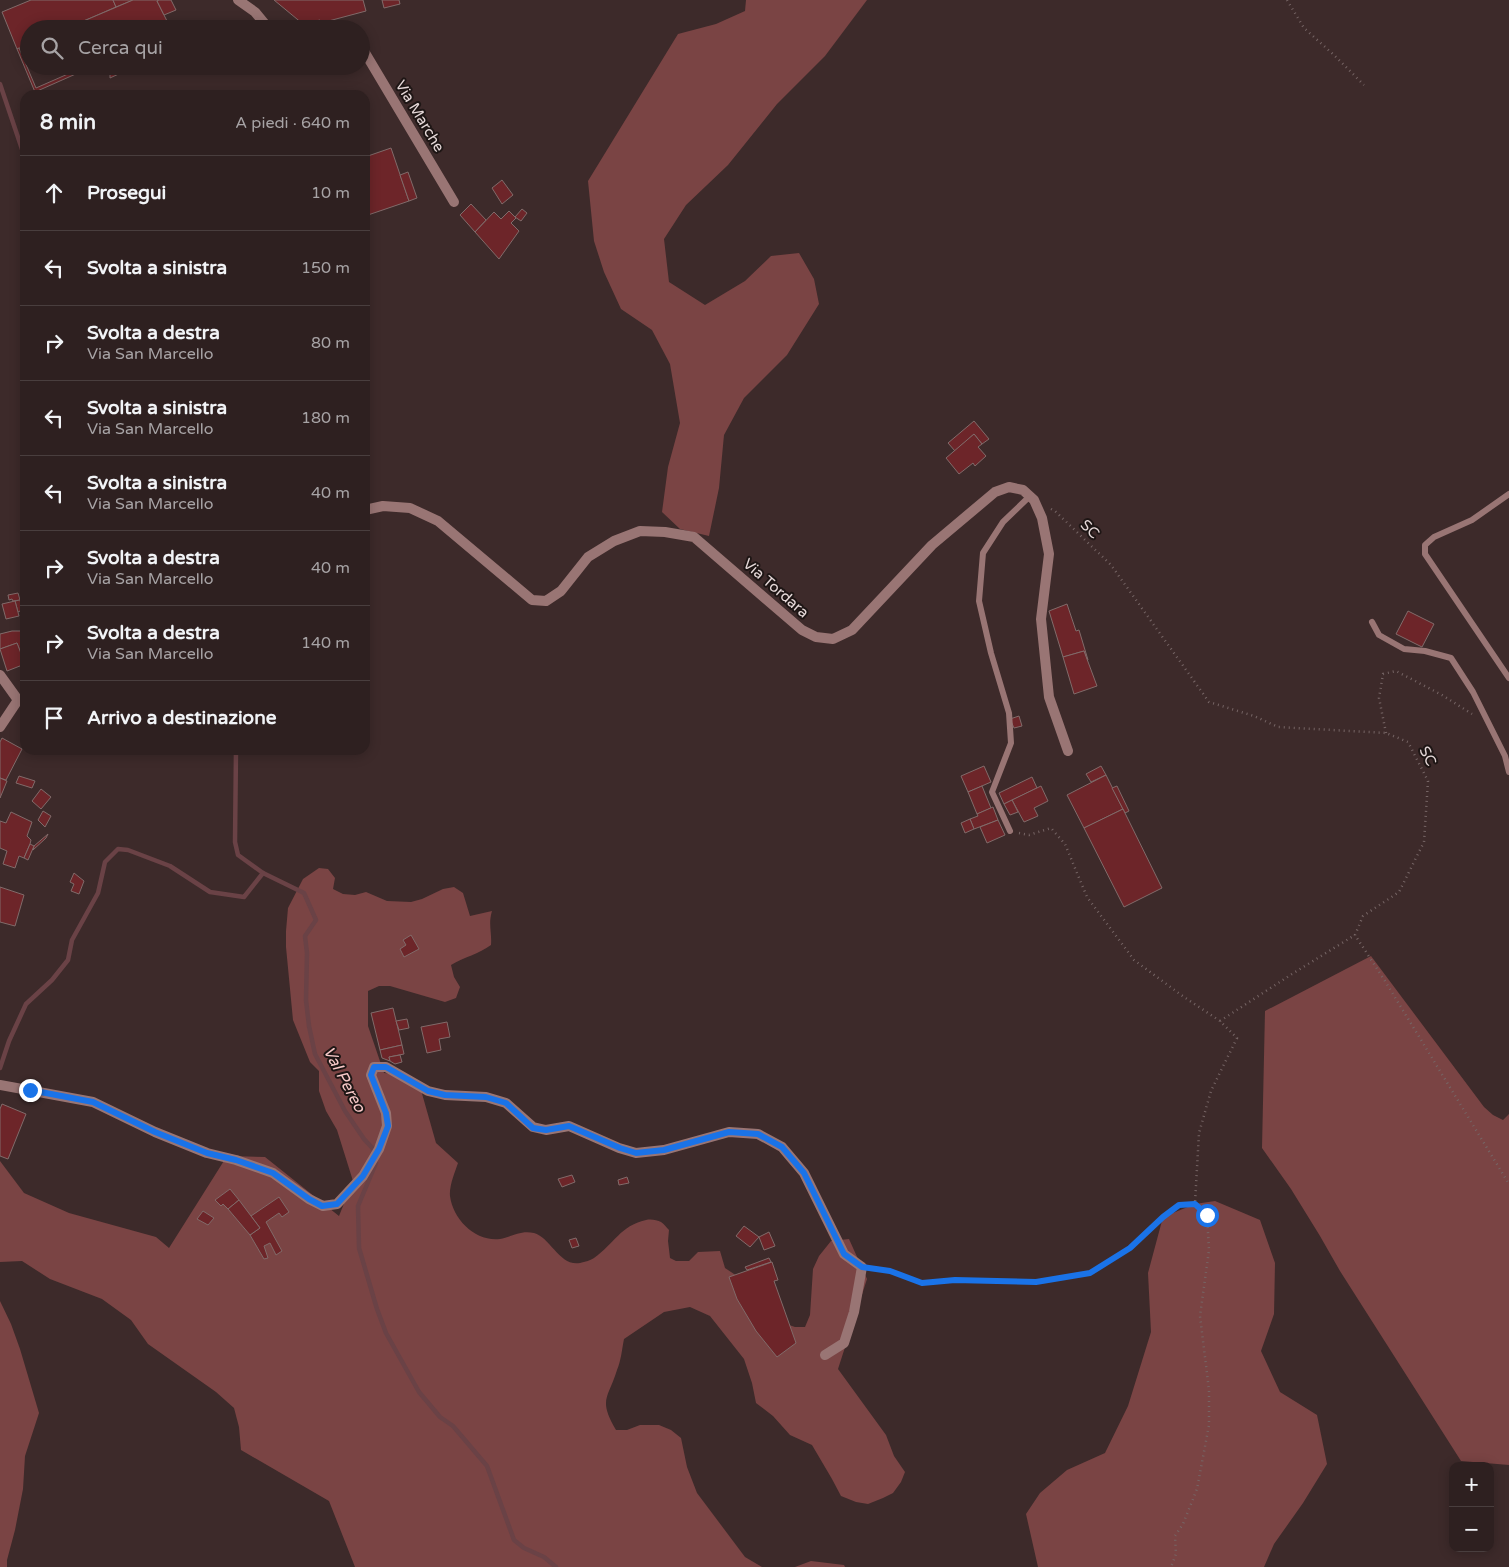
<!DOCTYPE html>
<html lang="it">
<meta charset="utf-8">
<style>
:root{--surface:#2e2020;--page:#3a2d2d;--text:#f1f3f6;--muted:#a7a3a5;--line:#493e3e}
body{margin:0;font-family:"Varela Round",sans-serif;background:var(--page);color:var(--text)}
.controls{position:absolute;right:15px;bottom:15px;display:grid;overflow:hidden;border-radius:10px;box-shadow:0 2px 12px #0003}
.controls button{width:45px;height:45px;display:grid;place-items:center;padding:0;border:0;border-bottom:1px solid var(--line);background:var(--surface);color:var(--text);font:25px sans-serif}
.stop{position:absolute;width:15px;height:15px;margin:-11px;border:4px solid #1a73e8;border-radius:50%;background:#fff}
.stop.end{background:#1a73e8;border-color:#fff;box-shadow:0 1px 5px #0008}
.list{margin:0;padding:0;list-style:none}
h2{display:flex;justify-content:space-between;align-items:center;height:65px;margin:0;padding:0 20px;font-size:21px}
h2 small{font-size:16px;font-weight:400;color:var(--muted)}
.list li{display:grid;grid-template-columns:32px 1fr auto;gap:15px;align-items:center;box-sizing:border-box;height:75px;padding:0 20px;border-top:1px solid var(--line)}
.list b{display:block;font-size:19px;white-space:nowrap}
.list p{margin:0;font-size:16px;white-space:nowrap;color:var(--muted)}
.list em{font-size:16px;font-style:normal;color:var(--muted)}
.icon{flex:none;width:28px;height:28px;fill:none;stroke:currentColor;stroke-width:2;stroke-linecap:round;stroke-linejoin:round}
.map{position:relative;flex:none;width:1509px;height:1567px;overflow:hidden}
.search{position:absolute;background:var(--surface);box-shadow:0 2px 12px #0003;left:20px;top:20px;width:350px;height:55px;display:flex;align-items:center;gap:12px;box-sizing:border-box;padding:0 18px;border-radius:28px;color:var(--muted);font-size:19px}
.panel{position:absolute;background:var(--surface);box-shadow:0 2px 12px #0003;left:20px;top:90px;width:350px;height:665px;border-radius:15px}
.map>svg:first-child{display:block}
</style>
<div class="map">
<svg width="1509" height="1567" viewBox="0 0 1509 1567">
<rect width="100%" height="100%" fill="#3d2a2a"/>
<g fill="#7a4444">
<path d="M746,0H867L825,56L777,104L728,165L686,205L664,239L669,282L705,305L745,281L771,256L799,253L814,279L819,304L787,355L744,398L724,435L719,488L709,536L680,529L662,512L668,467L680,423L670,364L652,330L621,309L604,272L594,241L588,181L678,34L716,24L745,11Z"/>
<path d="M319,868L328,869L335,878L333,889L343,894L355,895L366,892L387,901L411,902L422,899L443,889L454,887L463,893L470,916L492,911C488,924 492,932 491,945C479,954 464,957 451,965L454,977L460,987L456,998L445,1002L390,986H379L368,991V1026L384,1073L406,1075L419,1083L436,1143L458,1163C455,1172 449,1186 450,1196C453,1220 476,1242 500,1239C512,1237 520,1230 534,1233C550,1237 560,1267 580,1263C585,1262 591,1260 594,1258C615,1243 620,1226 646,1220C651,1219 657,1220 661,1222C664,1224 667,1228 669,1230L668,1241L670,1258L676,1261H689L698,1252L720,1251L725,1268L743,1280L777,1321L795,1327H805L810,1315L813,1269L819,1256L831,1241L849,1239L867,1279L838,1369L886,1435L894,1456L905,1472L901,1482L893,1493L883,1498L868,1504L856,1502L841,1496L832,1479L812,1445L790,1435L773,1416L756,1403L752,1383L744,1359L710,1316L690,1307L664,1312L624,1339C622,1349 621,1361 617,1370C608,1399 598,1399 616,1430H627L640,1425H659L671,1430L681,1438L687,1467L697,1493L745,1557L762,1567H355L329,1501L241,1450L239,1427L234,1408L216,1392L148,1344L131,1320L102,1299L50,1279L22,1261L0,1262V1161L24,1193L69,1213L156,1237L169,1248L227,1156L265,1157L339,1216L353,1181L337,1130L326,1111L319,1091V1071L310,1062L293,1020L286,947V931L288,908L303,879Z"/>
<path d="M1371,956L1484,1107L1493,1115L1503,1120L1509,1114V1465L1461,1461L1340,1271L1320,1236L1291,1189L1262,1148L1265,1011Z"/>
<path d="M1215,1201L1260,1220L1275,1263L1274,1314L1261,1351L1280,1392L1317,1415L1327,1464L1303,1503L1274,1544L1264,1567H1038L1026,1514L1040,1493L1067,1470L1105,1453L1128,1406L1151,1332L1148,1273L1163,1217L1195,1204Z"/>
<path d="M0,1301L11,1324L20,1349L39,1413L25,1456L23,1489L15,1530L7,1560V1567H0Z"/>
<path d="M811,1561L844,1565L845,1567H795Z"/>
</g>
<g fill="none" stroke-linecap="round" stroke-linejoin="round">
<g stroke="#6a4246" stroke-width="4.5">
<path d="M0,84L25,158"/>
<path d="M236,750L235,842L238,855L263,873L304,893L316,920L305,936L307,953L306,1000L309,1026L315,1054L345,1111L364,1139L377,1153"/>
<path d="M0,1068L9,1041L26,1004L52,980L68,960L72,940L98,893L105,862L118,849L128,850L170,866L210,892L244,897L263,873"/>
<path d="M376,1163L358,1206L359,1248L377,1309L386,1333L419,1392L440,1417L453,1426L487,1466L514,1540L524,1548L544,1557L556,1567"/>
</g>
</g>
<g fill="#6d2529" stroke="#816b6a">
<path d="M31,0H113L116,7L65,29H29V44L17,49L2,12Z"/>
<path d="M113,0H133L116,7Z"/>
<path d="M133,0H159L157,1L171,29H65Z"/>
<path d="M159,0H171L176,10L164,15L157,1Z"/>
<path d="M274,0H363L366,11L321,23L320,20L303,24Z"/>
<path d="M382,0H399L400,4L384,8Z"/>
<path d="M19,48L36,88L77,70L78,73L35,92L17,49Z"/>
<path d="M75,66H94L78,73Z"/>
<path d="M110,66H136L110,78Z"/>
<path d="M391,148L409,201L365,216V157Z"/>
<path d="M408,172L417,198L409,201L400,175Z"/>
<path d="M502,180L513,195L502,204L492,188Z"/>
<path d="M471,204L486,220L475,232L460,215Z"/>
<path d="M522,209L527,213L521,221L515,217Z"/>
<path d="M509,211L516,218L511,223L519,231L499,259L475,232L494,212L501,219Z"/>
<path d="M974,421L989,439L982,444L974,434L955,451L948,443Z"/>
<path d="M974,434L982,444L978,447L986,456L975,466L973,463L959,474L946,458Z"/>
<path d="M18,593L20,600L13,601L12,599L9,600L8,595Z"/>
<path d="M20,600L22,610L18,612L15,601Z"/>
<path d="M15,601L19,616L6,619L2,604Z"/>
<path d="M1067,604L1076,631L1079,630L1088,660L1087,661L1084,651L1063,657L1049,611Z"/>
<path d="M1408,611L1434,624L1422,647L1396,634Z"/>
<path d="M12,631H23L25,638V670L23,665L25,664L17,643L0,649V634Z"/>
<path d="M17,643L25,664L7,671L0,649Z"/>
<path d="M1084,651L1097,686L1074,694L1063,657Z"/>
<path d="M1019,716L1022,726L1014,728L1010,719Z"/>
<path d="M2,738L22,749L6,780L0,778V742Z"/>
<path d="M984,766L991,782L968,792L961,776Z"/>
<path d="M1101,766L1106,775L1091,782L1086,774Z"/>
<path d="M1106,775L1123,809L1084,828L1067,795Z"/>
<path d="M19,776L35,781L32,788L16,783Z"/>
<path d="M1032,777L1037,788L1004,804L999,793Z"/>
<path d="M0,778L7,781L0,798Z"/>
<path d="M982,786L991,808L977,814L968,792Z"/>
<path d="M1041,786L1048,801L1034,808L1038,816L1024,822L1012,800Z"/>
<path d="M1117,786L1129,811L1125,813L1112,788Z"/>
<path d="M41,789L51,797L41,809L32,801Z"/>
<path d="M1012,800L1018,812L1010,815L1004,804Z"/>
<path d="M993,807L998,820L974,829L970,819L978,816L977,814Z"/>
<path d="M1123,809L1162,888L1124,907L1084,828Z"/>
<path d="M43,811L51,816L45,827L38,820Z"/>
<path d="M11,812L32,822L27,836L31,840L30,844L24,858L19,856L15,868L3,864L7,851L0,848V821L6,823Z"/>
<path d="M970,819L974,829L965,833L961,823Z"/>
<path d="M998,820L1005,835L987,843L980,827Z"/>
<path d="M48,834L46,838L33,850L34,846Z"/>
<path d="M30,844L34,846L28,860L24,858Z"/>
<path d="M74,873L84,881L79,894L71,891L74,884L70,882Z"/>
<path d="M0,887L24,895L15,926L0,922Z"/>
<path d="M411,935L419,949L404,957L400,949L406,945L403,940Z"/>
<path d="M393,1008L402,1045L380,1050L371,1013Z"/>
<path d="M407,1019L409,1028L399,1030L396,1021Z"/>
<path d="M447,1022L450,1037L439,1039L441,1050L427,1053L421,1027Z"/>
<path d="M402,1045L404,1054L389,1057L390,1061L382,1058L380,1050Z"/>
<path d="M400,1055L402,1062L395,1064L390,1061L389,1057Z"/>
<path d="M2,1104L26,1114L8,1159L0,1156V1109Z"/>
<path d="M572,1175L575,1182L562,1187L558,1179Z"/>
<path d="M627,1177L629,1183L619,1185L618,1180Z"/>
<path d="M230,1189L239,1200L228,1209L223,1204L221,1206L215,1200Z"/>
<path d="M279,1197L289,1212L282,1217L279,1213L266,1222L282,1251L276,1255L270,1243L264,1246L268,1258L264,1259L250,1235L260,1228L251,1216Z"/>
<path d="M239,1200L260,1228L250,1235L228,1209Z"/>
<path d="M203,1211L214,1218L208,1225L197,1219Z"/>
<path d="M744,1226L759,1237L750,1247L736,1236Z"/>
<path d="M769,1232L775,1246L764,1250L759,1237Z"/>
<path d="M576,1238L579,1246L572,1248L569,1240Z"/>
<path d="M769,1258L771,1262L747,1270L745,1267Z"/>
<path d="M772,1262L778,1280L774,1281L796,1343L777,1357L756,1331L737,1299L729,1277Z"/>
</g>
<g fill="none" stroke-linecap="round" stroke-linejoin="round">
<g stroke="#766565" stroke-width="2.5" stroke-dasharray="1 4" stroke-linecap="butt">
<path d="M1287,0L1304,28L1334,55L1364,85"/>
<path d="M1051,509L1055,511L1111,565L1209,702L1254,716L1278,727L1386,733L1408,742L1428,781L1424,842L1399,892L1363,916L1355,935L1385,981L1509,1184"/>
<path d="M1386,733L1379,698L1383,674L1396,671L1442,695L1472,714"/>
<path d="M1019,833L1029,835L1051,828L1065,844L1087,897L1134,960L1184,997L1220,1021L1237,1038L1211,1091L1199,1133L1195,1203"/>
<path d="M1220,1021L1292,974L1355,935"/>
<path d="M875,1269L889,1271L922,1283L955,1280L1036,1282L1089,1273L1130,1248L1163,1217L1179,1205L1195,1204L1207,1215L1209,1250L1200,1316L1209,1390V1425L1197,1489L1183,1524L1175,1536L1176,1554L1171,1567"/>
</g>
<g stroke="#997574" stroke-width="6">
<path d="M1509,494L1472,520L1434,537L1425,545V554L1509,678"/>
<path d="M1372,622L1379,635L1404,649L1425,651L1451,658L1473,692L1505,756L1509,772"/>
<path d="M1010,831L992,792L1011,743L1009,713L991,653L979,601L983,553L1003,522L1030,496"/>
</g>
<g stroke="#997574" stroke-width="10">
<path d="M238,0L255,12L269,29"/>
<path d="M361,46L454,202"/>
<path d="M365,510L383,506L410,508L438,521L532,600L546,601L561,591L588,557L614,541L640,531L665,532L694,537L802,630L816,637L833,639L852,630L932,545L995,492L1009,487L1023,490L1034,500L1042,518L1049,554L1041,619L1049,697L1068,751"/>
<path d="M0,675L18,700L0,727"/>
<path d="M0,1085L93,1102L155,1132L207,1153L236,1160L273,1173L309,1199L323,1206L337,1204L363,1176L379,1149L387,1126L386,1113L371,1075L374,1067H386L428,1091L445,1095L486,1097L506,1103L533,1127L546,1130L569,1126L619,1148L636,1153L664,1150L729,1132L758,1134L782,1147L804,1173L844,1254L862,1267L854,1312L844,1343L825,1355"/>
</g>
</g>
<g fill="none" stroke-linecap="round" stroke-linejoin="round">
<path stroke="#1a73e8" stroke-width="6" d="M30,1090L93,1102L155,1132L207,1153L236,1160L273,1173L309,1199L322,1206L337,1204L363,1176L379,1149L388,1126L386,1113L371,1075L374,1067H386L428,1091L445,1095L486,1097L506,1103L533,1128L546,1130L569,1126L620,1148L636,1153L664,1150L729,1132L758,1134L782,1147L804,1173L844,1254L862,1267L890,1271L922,1283L955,1280L1036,1282L1090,1273L1130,1248L1163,1217L1179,1205L1195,1204L1207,1215"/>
</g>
<g text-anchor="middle" stroke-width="4" stroke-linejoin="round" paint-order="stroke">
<g font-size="15" fill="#e6d9d9" stroke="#1e1615">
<text transform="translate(420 116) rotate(59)" y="5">Via Marche</text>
<text transform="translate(1090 529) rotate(44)" y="5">SC</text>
<text transform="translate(776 588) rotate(41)" y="5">Via Tordara</text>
<text transform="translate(1428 756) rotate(63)" y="5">SC</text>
</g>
<g font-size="16" font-style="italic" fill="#f8c9c8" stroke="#1e1615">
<text transform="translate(345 1079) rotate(62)" y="6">Val Pereo</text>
</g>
</g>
</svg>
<div class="controls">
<button>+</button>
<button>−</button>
</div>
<div class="stop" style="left:1207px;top:1215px"></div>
<div class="stop end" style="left:30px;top:1090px"></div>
<div class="search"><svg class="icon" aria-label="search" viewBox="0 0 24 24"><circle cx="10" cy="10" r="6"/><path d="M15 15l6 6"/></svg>Cerca qui</div>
<section class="panel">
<h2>8 min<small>A piedi · 640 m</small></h2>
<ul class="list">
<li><svg class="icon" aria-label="ahead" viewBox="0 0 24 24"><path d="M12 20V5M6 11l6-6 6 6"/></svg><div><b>Prosegui</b></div><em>10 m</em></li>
<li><svg class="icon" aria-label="left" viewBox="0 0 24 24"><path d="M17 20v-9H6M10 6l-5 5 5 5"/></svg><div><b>Svolta a sinistra</b></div><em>150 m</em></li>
<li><svg class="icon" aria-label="right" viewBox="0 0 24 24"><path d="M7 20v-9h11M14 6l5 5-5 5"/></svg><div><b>Svolta a destra</b><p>Via San Marcello</p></div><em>80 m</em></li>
<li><svg class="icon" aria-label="left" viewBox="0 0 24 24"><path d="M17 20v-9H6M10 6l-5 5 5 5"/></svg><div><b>Svolta a sinistra</b><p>Via San Marcello</p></div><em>180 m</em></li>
<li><svg class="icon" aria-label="left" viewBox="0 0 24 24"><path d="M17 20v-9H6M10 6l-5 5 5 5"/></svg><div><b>Svolta a sinistra</b><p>Via San Marcello</p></div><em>40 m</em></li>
<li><svg class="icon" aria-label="right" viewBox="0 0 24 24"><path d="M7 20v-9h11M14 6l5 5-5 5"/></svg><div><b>Svolta a destra</b><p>Via San Marcello</p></div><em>40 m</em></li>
<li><svg class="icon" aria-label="right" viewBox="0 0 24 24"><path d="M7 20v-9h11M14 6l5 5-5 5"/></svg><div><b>Svolta a destra</b><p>Via San Marcello</p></div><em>140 m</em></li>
<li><svg class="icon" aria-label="arrive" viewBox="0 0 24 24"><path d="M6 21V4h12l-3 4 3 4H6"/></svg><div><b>Arrivo a destinazione</b></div></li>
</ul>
</section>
</div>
